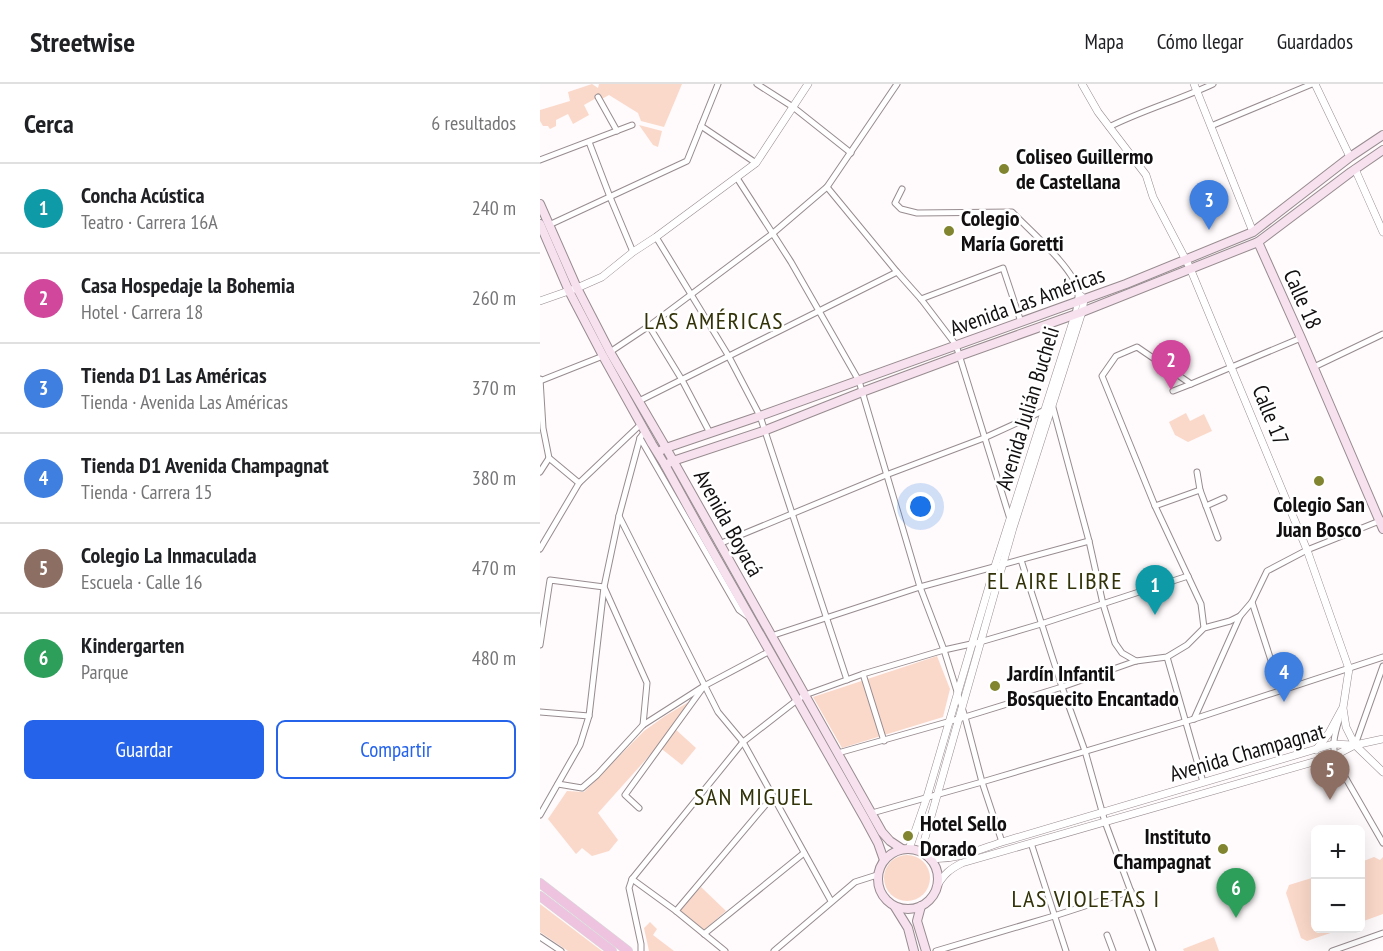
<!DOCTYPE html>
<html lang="es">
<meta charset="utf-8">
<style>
:root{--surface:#fff;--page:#f6f6f6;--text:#202124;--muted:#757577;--line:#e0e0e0;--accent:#2563eb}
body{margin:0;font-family:"PT Sans Narrow",sans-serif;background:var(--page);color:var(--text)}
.controls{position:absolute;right:18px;bottom:18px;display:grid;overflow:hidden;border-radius:9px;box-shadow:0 6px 24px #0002}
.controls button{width:54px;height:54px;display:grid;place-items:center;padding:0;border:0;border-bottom:2px solid var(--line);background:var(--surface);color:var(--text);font:30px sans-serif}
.you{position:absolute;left:381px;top:423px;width:21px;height:21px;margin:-15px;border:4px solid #fff;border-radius:50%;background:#1a73e8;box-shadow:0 0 0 9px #1a73e833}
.badge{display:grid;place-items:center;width:39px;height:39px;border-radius:50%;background:var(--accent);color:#fff;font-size:20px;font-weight:700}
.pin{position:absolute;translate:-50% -50px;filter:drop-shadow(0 2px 3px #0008)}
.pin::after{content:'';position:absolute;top:32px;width:21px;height:18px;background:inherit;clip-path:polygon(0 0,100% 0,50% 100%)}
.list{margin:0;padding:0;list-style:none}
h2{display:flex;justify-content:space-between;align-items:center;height:78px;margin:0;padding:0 24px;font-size:26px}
h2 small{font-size:20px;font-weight:400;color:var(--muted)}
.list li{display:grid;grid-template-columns:39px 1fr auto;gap:18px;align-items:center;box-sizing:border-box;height:90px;padding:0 24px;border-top:2px solid var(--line)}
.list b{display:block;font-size:22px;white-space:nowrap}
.list p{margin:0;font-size:20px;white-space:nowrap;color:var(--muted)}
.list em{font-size:20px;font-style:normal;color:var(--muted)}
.actions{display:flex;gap:12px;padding:18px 24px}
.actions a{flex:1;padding:14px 0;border:2px solid var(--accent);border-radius:9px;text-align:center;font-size:21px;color:var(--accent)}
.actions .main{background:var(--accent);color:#fff}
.map{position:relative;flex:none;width:843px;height:867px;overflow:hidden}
header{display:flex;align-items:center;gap:36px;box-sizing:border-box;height:84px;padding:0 30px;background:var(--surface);border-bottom:2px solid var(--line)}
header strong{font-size:28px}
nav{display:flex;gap:33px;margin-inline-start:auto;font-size:21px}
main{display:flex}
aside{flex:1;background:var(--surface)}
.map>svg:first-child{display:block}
</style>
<header>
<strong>Streetwise</strong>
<nav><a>Mapa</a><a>Cómo llegar</a><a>Guardados</a></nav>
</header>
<main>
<aside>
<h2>Cerca<small>6 resultados</small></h2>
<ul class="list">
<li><span class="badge" style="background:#0f9aa8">1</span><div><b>Concha Acústica</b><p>Teatro · Carrera 16A</p></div><em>240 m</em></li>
<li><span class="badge" style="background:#d1479c">2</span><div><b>Casa Hospedaje la Bohemia</b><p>Hotel · Carrera 18</p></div><em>260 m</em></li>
<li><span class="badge" style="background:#3f7fe0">3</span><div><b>Tienda D1 Las Américas</b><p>Tienda · Avenida Las Américas</p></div><em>370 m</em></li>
<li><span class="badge" style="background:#3f7fe0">4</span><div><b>Tienda D1 Avenida Champagnat</b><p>Tienda · Carrera 15</p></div><em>380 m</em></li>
<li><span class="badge" style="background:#8d6e63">5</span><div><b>Colegio La Inmaculada</b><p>Escuela · Calle 16</p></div><em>470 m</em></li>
<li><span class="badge" style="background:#2e9e5b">6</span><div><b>Kindergarten</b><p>Parque</p></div><em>480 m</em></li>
</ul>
<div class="actions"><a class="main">Guardar</a><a>Compartir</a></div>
</aside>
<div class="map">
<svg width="843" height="867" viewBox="0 0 843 867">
<rect width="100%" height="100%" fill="#fffafb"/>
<g fill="#fbd9ca">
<path d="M52,0L58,4L59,0H142L124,43L101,37L98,29L69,11L60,16L58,13L44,21L49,31L33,40L28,30L16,36V42L10,45L8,42H3L0,37V26L30,17L28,8Z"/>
<path d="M99,41L122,47L118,63L113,61Z"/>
<path d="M646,329L650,337L664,330L672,347L648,358L635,351L629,338Z"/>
<path d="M397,572L410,605L403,633L302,664L273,613Z"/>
<path d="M152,616L134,644L156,664L142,681L118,662L58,729L78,756L69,767L52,772L42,764L36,770L8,735L27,707L44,708L104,647L125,632Z"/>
<circle cx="367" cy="794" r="23"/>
<path d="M834,773L840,776L843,773V830L821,838V778Z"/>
<path d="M775,793L776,844L802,845L767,857L761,854L746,809L749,801Z"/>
<path d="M161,803L186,827L164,846L140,826Z"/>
<path d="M0,820L62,867H28L0,848Z"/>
<path d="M110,838L117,845L113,851L134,867H109L104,844Z"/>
<path d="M674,853L679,867H644L643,865Z"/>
</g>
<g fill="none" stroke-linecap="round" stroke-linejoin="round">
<g stroke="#978c8f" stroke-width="7">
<g id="minor">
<path d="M217,0L253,23L311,69"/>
<path d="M58,13L77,47"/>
<path d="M161,42L216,79"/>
<path d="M671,42L772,0"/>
<path d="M569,43C603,26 639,16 673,0"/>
<path d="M49,58L70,113L93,168"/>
<path d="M0,76L92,41"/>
<path d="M197,94L251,178L319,297L380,503L404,566L425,633L442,698L462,758"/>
<path d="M287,103L357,188L381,215L416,261L470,435"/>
<path d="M362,105L355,119L361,125L377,129L472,128C489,146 534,184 538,207C539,215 536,223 535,231"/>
<path d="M9,141L147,77L178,0"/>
<path d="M116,153L188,271L220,332L307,596"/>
<path d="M381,215L463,184L481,238"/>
<path d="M109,242L142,296L170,349"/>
<path d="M70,268L109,242L232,150L287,103L357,0"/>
<path d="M774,283L843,250"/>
<path d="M0,295L3,344L9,374L39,399"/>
<path d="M0,297L63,272"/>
<path d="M633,307L651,300"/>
<path d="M99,317L357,188"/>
<path d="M512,320L549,457L563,520L575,559L582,569L596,577"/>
<path d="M100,354L199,526L207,532"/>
<path d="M0,388L9,374"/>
<path d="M657,388L660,406L678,454"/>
<path d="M615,422L660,406"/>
<path d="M666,422L684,414"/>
<path d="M79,432L178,628L203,658L291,817"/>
<path d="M179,460L346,391L444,354L505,326"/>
<path d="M0,465L39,399L101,340"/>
<path d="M481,476L522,603L545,667L565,738L613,867"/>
<path d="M712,518L741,607"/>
<path d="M664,544L661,520L615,422L562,292L576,272L597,263L651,300L761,254"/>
<path d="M231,552L380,503L549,457"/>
<path d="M0,561L10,496L64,503L107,599L103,641"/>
<path d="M627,573L663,698"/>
<path d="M323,590L344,657"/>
<path d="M0,628L49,632"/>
<path d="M654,635L700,532"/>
<path d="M799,636C794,652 791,664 797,679L843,759"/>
<path d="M815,661L843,582"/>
<path d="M298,669L425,633L522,603L596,577L627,573L647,561L664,544L690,537L700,532L712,518L727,487L767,466L842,436"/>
<path d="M18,700L42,704L57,691L103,641L164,602L230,567"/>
<path d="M99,724L85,711L162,605"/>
<path d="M332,729L442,698L654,635L843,573"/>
<path d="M0,731L40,661L49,632L64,503L79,432L100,354L105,347"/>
<path d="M491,759L526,867"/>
<path d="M92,795L136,827L185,867"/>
<path d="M136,827L233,712"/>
<path d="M164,850L264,769"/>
<path d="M567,851L573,867"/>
<path d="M0,853L21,867"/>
<path d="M101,867V860L89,804L92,795L203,658L257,616L265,611L323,590L404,566L440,558L501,540L648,492"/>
<path d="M234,867L315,798L337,791"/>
<path d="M396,867L514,832L591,807"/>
<path d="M792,867L843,849"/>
</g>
</g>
<g stroke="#978c8f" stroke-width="8">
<g id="tertiary">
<path d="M542,0L558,28L606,91L613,113L650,184L767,466L809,585L803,624L806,643L815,661L843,688"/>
<path d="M654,0L713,148"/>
<path d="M775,0L810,73"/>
<path d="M815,85L843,148"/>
<path d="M0,217L37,204L62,193L93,168L116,153L216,79L268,0"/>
<path d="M776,666L789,649L802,625"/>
<path d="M369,765L387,713L455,482L535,231"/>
<path d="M381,768L473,444L542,228L544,215L539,210"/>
<path d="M389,774C415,777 438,766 462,758L793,660L813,661"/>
<path d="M397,802C404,790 410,785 422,779L794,672L815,661L843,655"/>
</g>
</g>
<g stroke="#978c8f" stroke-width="10">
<g id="secondary">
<path d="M0,120L37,204L70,268L126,364L342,748L350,757L362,765"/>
<path d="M0,140L29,207L63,272L112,360L125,381L164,452L325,735L338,759L344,776"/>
<path d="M718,158L761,254L843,445"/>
<path d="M118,368L126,364L220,332L586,200L713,148L810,73L843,51"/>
<path d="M125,381L133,377L226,346L322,308L419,272L542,228L718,158L811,88L843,66"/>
<circle cx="368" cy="795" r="30"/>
<path d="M381,822L377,837L386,867"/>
<path d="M355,823L368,844L374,867"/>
</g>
</g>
<g stroke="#d9d9d9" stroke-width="10">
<g id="primary">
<path d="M0,799L88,867"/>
<path d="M0,812L72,867"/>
</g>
</g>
<use href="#minor" stroke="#fff" stroke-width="5"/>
<use href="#tertiary" stroke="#fff" stroke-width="7"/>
<use href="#secondary" stroke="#f7e1ef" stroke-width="8"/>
<use href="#primary" stroke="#eec3df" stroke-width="9"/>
</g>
<g fill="#81852f" stroke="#fff" stroke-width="2">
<circle cx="464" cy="85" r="6"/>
<circle cx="409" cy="147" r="6"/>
<circle cx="779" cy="397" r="6"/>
<circle cx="455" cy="602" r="6"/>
<circle cx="368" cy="752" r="6"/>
<circle cx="683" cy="765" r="6"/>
</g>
<g text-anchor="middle" stroke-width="5" stroke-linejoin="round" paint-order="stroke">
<g font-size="22" font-weight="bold" fill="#120f10" stroke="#fff" text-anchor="start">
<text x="476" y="80">Coliseo Guillermo<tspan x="476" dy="25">de Castellana</tspan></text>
<text x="421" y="142">Colegio<tspan x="421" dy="25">María Goretti</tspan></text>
<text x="779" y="428" text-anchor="middle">Colegio San<tspan x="779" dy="25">Juan Bosco</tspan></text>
<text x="467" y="597">Jardín Infantil<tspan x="467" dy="25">Bosquecito Encantado</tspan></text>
<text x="380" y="747">Hotel Sello<tspan x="380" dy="25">Dorado</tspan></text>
<text x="671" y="760" text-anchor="end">Instituto<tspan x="671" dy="25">Champagnat</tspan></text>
</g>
<g font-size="22" fill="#120f10" stroke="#fff">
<text transform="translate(763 215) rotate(66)" y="8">Calle 18</text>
<text transform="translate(487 217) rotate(-20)" y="8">Avenida Las Américas</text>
<text transform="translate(487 324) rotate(-73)" y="8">Avenida Julián Bucheli</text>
<text transform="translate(731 331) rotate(68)" y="8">Calle 17</text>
<text transform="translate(189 439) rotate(61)" y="8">Avenida Boyacá</text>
<text transform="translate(707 668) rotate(-16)" y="8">Avenida Champagnat</text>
</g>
<g font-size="24" letter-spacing="1.5" fill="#323309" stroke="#fff">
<text x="174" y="245">LAS AMÉRICAS</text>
<text x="515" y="505">EL AIRE LIBRE</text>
<text x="214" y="721">SAN MIGUEL</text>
<text x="546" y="823">LAS VIOLETAS I</text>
</g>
</g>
</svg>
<div class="controls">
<button>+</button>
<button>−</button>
</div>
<div class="you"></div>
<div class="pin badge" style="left:615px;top:531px;background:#0f9aa8">1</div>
<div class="pin badge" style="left:631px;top:306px;background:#d1479c">2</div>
<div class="pin badge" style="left:669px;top:146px;background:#3f7fe0">3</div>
<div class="pin badge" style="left:744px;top:618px;background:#3f7fe0">4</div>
<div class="pin badge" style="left:790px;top:716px;background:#8d6e63">5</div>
<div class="pin badge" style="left:696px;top:834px;background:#2e9e5b">6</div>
</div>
</main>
